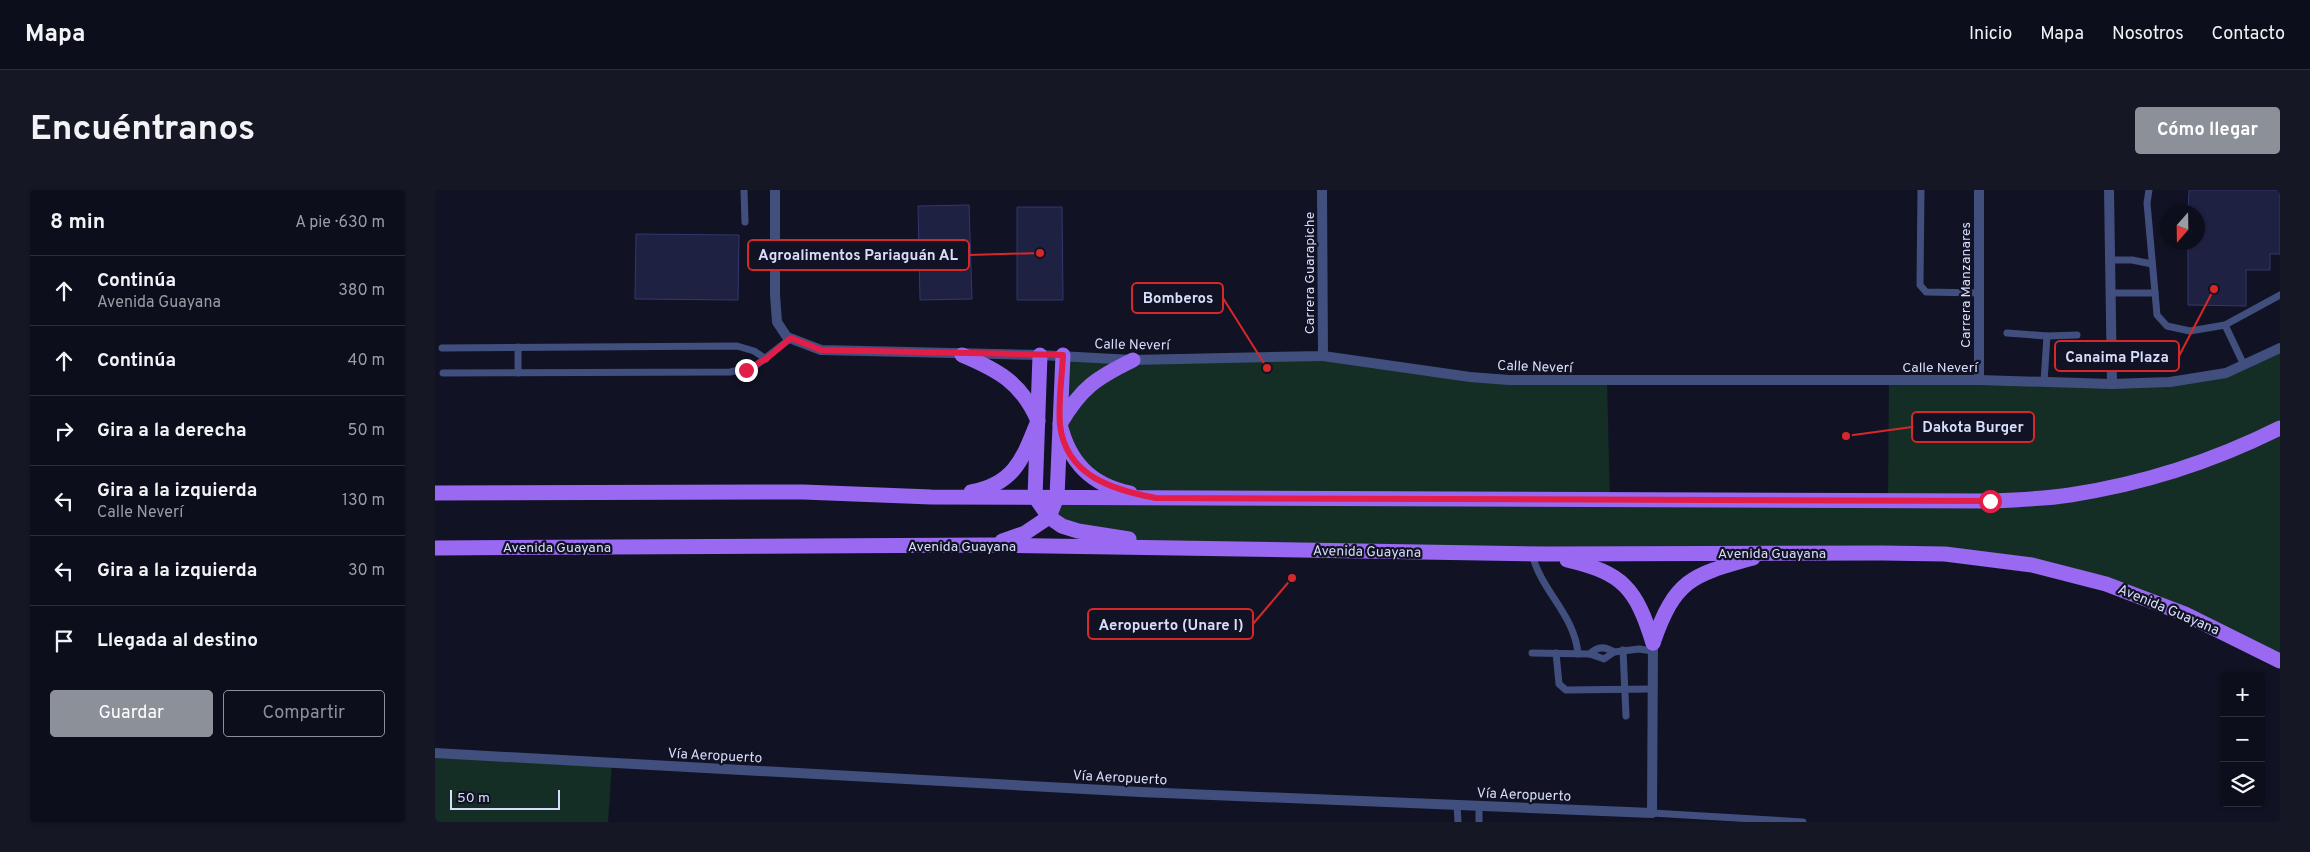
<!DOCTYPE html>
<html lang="es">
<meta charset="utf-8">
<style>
:root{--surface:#0d0e1b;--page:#161724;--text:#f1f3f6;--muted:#9a9ca3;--line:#2d2e3a;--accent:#8c9099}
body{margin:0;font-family:Overpass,sans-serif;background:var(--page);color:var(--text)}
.controls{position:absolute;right:15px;bottom:15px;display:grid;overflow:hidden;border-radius:5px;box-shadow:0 1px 4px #0004}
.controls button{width:45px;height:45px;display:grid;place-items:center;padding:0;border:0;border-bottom:1px solid var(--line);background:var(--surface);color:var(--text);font:25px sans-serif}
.compass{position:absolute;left:1725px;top:15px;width:45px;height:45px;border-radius:50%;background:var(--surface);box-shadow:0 1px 4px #0004;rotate:200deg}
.scale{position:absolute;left:15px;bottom:12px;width:110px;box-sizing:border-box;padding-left:5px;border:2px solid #d7ddfb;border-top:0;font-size:14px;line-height:18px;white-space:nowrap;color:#d7ddfb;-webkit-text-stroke:4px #111324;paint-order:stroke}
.stop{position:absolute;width:15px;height:15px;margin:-11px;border:4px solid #e11d48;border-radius:50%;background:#fff}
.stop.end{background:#e11d48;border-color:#fff;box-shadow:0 1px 5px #0008}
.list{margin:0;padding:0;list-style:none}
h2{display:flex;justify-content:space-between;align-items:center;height:65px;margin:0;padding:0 20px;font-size:21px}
h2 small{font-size:16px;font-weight:400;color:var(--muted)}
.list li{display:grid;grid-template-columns:32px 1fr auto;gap:15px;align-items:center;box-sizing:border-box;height:70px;padding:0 20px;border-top:1px solid var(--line)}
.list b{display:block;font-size:19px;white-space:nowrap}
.list p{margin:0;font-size:16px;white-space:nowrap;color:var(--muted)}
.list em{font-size:16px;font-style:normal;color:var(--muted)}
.actions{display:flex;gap:10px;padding:15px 20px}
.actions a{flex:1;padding:11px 0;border:1px solid var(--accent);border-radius:5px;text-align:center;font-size:18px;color:var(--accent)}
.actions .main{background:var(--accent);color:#fff}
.icon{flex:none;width:28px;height:28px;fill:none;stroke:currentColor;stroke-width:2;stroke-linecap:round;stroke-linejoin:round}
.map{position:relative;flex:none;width:1845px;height:632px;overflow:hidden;border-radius:5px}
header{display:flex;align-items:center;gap:30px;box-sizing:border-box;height:70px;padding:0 25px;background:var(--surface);border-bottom:1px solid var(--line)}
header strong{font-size:24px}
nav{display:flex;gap:28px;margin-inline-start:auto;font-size:18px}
.intro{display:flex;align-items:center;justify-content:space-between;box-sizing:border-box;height:120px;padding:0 30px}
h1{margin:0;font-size:35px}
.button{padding:12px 22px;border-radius:5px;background:var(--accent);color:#fff;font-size:18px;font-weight:700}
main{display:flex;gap:30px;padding:0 30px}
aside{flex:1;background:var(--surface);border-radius:5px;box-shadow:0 1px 4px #0004}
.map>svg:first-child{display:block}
</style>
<header>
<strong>Mapa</strong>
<nav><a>Inicio</a><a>Mapa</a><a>Nosotros</a><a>Contacto</a></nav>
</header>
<div class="intro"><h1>Encuéntranos</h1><a class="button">Cómo llegar</a></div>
<main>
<aside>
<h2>8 min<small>A pie · 630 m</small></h2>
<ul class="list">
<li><svg class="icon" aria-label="ahead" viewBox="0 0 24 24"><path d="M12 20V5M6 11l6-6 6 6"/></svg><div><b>Continúa</b><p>Avenida Guayana</p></div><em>380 m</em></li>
<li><svg class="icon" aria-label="ahead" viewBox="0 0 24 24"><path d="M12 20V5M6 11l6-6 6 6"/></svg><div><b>Continúa</b></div><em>40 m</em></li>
<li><svg class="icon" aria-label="right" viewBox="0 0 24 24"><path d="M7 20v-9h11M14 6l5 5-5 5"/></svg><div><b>Gira a la derecha</b></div><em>50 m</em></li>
<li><svg class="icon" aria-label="left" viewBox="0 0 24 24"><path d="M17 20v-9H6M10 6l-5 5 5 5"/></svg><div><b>Gira a la izquierda</b><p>Calle Neverí</p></div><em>130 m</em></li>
<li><svg class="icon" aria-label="left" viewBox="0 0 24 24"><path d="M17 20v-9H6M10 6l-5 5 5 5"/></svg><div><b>Gira a la izquierda</b></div><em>30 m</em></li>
<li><svg class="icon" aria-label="arrive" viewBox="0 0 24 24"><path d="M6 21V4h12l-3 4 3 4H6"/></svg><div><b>Llegada al destino</b></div></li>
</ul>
<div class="actions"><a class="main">Guardar</a><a>Compartir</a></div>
</aside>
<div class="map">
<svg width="1845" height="632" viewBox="0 0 1845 632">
<rect width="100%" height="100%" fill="#111324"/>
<g fill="#142d25">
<path d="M1845,157V471L1750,424L1553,368L756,357L660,344L614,327L622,307L717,308L674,297L629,252L628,165H887L1034,186L1172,191L1175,310L1453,311L1454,190L1676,193L1765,188Z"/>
<path d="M0,563L177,573L173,632H0Z"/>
</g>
<g fill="#1f2143" stroke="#33376d">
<path d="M1754,0H1845V64H1835V80H1811V116L1753,115V52H1762V22H1753Z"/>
<path d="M534,15L537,109L485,110L483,16Z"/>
<path d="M582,17H627L628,110H582Z"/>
<path d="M201,44L304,45L303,110L200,109Z"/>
</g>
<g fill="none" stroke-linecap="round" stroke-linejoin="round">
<g stroke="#404f7e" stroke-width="7">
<path d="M309,0L310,32"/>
<path d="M1486,0L1485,95L1491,102L1544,103"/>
<path d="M1714,0L1712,13L1722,125L1732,136L1755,141L1790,135L1845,105"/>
<path d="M1676,70H1697L1717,74"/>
<path d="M1676,103H1720"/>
<path d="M1790,135L1809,175"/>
<path d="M1572,143L1612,146"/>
<path d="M83,157V183"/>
<path d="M7,158L302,156L319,161L331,169"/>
<path d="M8,183L295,182L319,177L356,148"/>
<path d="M1609,192L1612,146L1642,145"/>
<path d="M1097,364C1106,401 1140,425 1143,464"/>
<path d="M1188,460L1191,526"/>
<path d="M1097,463L1155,464L1169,469L1179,462L1204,459L1218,461"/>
<path d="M1121,463L1124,494L1131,500L1217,499"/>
<path d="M1155,464C1162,456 1170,456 1179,462"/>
<path d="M1022,615L1023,632"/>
<path d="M1217,623L1368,632"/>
<path d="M1044,632V616"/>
</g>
<g stroke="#404f7e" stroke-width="10">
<path d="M340,0V105L342,132L352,147L386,160L605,165"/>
<path d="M1544,0V190"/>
<path d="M1674,0L1677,194"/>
<path d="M888,166L1035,187L1074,190H1544L1677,194L1735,192L1791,183L1845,158"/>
<path d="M0,563L705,602L1217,623L1218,453"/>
</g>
<path stroke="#404f7e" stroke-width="10" d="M605,165L698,170L888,166L887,0"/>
<g stroke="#9969f1" stroke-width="15">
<path d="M527,165C563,180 587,193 603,231C588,268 580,294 536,302"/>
<path d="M605,165L600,307L614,327L627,336L643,341L694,349"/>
<path d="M0,303L368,302L496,307L1555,311C1581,310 1609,309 1635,305C1708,294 1779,271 1845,238"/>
<path d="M695,303C656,295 634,272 625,234C646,198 661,188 698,170"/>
<path d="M567,351L590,343L614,327L622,307L628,165"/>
<path d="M0,358L556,355L1111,364L1447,363L1510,364L1597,375L1671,394L1750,424L1845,471"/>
<path d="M1132,370C1188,383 1201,398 1218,453"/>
<path d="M1218,453C1240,389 1257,385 1318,368"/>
</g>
</g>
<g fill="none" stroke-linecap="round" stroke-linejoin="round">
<path stroke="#e11d48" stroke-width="6" d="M311,180L331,169L356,148L386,160L628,165C627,188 623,212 625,235C631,286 678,300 721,308L1555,311"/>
</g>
<g text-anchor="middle" stroke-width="4.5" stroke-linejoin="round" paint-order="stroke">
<g font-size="14" fill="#d7ddfb" stroke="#111324">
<text transform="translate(874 83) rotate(-90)" y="5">Carrera Guarapiche</text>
<text transform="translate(1530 95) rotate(-90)" y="5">Carrera Manzanares</text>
<text transform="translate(697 154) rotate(1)" y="5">Calle Neverí</text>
<text transform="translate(1100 176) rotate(2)" y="5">Calle Neverí</text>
<text x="1505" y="182">Calle Neverí</text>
<text x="527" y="361">Avenida Guayana</text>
<text x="122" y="362">Avenida Guayana</text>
<text transform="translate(932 361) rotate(1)" y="5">Avenida Guayana</text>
<text x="1337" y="368">Avenida Guayana</text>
<text transform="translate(1734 419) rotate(23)" y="5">Avenida Guayana</text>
<text transform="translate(280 565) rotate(3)" y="5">Vía Aeropuerto</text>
<text transform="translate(685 587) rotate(3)" y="5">Vía Aeropuerto</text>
<text transform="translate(1089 604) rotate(2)" y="5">Vía Aeropuerto</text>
</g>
</g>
<path fill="none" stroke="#d62828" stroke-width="2" d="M605 63L534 65M832 178L788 108M1779 99L1744 166M1411 246L1477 237M857 388L818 434"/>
<g fill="#d62828" stroke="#111324" stroke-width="2">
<circle cx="605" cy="63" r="5"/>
<circle cx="832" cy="178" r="5"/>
<circle cx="1779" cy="99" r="5"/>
<circle cx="1411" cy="246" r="5"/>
<circle cx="857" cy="388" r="5"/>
</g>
<g fill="#111324" stroke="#d62828" stroke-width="2">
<rect x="313" y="50" width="221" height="30" rx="5"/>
<rect x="697" y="93" width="91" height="30" rx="5"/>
<rect x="1620" y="151" width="124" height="30" rx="5"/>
<rect x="1477" y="222" width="122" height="30" rx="5"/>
<rect x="653" y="419" width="165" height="30" rx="5"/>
</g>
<g font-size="15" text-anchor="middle" font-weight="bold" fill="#d7ddfb">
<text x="423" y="70">Agroalimentos Pariaguán AL</text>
<text x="743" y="113">Bomberos</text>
<text x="1682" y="172">Canaima Plaza</text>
<text x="1538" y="242">Dakota Burger</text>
<text x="736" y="440">Aeropuerto (Unare I)</text>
</g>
</svg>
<div class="controls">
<button>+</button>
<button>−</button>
<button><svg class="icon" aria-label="layers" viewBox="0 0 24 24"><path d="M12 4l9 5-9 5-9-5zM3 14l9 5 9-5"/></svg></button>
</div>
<svg class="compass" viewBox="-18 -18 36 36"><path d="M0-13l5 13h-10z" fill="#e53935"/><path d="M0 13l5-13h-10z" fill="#9a9ca3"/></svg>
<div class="scale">50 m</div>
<div class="stop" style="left:1555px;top:311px"></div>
<div class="stop end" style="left:311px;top:180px"></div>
</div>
</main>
